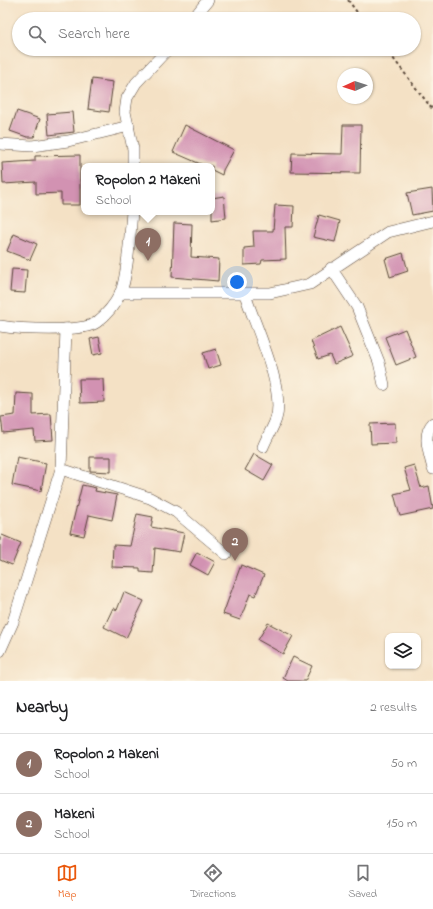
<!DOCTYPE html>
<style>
:root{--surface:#fff;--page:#f2f2f2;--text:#202124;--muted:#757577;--line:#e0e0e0;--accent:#ea580c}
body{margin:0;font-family:"Indie Flower",sans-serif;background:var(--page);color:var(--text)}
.controls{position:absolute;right:12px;bottom:12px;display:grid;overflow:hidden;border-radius:8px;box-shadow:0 1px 3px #0004}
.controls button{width:36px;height:36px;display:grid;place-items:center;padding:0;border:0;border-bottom:1px solid var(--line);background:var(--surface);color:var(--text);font:20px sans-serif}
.compass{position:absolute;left:337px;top:68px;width:36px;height:36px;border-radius:50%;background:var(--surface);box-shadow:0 1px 3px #0004;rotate:267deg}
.you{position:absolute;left:237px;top:282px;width:14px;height:14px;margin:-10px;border:3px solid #fff;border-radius:50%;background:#1a73e8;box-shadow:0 0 0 6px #1a73e833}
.badge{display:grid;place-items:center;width:26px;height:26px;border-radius:50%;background:var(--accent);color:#fff;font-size:13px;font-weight:700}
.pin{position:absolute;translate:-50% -33px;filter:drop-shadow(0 1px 2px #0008)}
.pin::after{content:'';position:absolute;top:21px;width:14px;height:12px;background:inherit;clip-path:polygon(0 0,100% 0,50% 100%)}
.popup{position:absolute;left:81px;top:163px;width:134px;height:52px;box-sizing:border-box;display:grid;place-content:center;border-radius:8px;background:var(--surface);filter:drop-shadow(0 1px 3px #0005);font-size:13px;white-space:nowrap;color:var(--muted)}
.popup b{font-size:15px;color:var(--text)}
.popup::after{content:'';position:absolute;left:50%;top:100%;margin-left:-8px;border:8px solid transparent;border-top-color:var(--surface)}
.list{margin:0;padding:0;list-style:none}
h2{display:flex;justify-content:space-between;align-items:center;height:52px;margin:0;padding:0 16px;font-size:17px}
h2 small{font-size:13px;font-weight:400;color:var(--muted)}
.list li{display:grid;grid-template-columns:26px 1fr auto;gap:12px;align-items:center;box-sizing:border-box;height:60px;padding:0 16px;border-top:1px solid var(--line)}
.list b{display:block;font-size:15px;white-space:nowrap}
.list p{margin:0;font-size:13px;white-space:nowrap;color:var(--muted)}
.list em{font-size:13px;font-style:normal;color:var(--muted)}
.icon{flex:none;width:22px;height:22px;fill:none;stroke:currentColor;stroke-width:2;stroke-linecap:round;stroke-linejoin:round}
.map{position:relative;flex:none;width:433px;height:681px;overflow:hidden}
.search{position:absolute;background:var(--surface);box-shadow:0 1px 3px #0004;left:12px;right:12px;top:12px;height:44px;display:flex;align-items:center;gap:10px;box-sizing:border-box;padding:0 14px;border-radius:22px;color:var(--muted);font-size:15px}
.sheet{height:172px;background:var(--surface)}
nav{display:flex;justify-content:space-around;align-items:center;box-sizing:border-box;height:56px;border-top:1px solid var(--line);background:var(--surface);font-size:11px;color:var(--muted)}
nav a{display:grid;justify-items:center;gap:2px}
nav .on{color:var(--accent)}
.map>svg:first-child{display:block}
</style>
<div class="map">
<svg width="433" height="681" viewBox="0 0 433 681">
<rect width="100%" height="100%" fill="#fcf5e5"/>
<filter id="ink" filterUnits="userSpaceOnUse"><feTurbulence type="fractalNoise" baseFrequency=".025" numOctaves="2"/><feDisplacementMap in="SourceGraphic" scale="8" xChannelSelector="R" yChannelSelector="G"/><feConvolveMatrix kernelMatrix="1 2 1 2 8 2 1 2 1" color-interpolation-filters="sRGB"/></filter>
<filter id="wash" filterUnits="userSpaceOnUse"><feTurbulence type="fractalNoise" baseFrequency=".012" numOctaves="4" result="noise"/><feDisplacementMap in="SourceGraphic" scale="16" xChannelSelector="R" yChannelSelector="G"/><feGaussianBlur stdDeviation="0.9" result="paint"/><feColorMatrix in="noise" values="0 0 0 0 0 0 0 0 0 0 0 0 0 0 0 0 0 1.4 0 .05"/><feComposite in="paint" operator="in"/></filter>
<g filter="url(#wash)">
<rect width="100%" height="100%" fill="#f4e1c5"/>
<g id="blocks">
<g fill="#d292b2">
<path d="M92,79L113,82L109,112L88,109Z"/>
<path d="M17,111L40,119L34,137H27L10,131Z"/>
<path d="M72,112L74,132L49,135L47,114Z"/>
<path d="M185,125L234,150L223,170L222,175L212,170V166H205L173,152Z"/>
<path d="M343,125H361L360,173L291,172L292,153L342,154Z"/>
<path d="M80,155V205H61V193L36,194V182L3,184L2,163L35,161V156Z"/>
<path d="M432,189L433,211L412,215L407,193Z"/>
<path d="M224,196L226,218L212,220V198Z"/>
<path d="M275,205L294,206L293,227H285L286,259L262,260L261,264L244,265V248L254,247L253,231H273Z"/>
<path d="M319,215L340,221L335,242L313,237Z"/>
<path d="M174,223L192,224L191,257L219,259L218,281L172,277Z"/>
<path d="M14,234L37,244L30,260L7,251Z"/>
<path d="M403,253L408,271L390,277L385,259Z"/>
<path d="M12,269L27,270L25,293L10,292Z"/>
<path d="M340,327L353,356L334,364L330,355L318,359L311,341Z"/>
<path d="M405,329L416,357L396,365L385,337Z"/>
<path d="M99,337L102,353L93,355L90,339Z"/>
<path d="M216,349L221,365L208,369L203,353Z"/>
<path d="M79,379H103L104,402L80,403Z"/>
<path d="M16,393L33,394V415L51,414L53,440L35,441L34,430L3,433L1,417L15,415Z"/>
<path d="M395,423L396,443L371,444L370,424Z"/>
<path d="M254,454L273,465L264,481L245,470Z"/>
<path d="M17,457L46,463L41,491L12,485Z"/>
<path d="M90,457H111V472L90,471Z"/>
<path d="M414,465L421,488L429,486L433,509L400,516L394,494L411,490L404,468Z"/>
<path d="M82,485L96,488L95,491L117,495L112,520L89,515L84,536L70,533Z"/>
<path d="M137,514L153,517L151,527L184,533L180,552L155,548L153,573L140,572V568L112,567L113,545L130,546Z"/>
<path d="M2,535L21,543L12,565L0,560V540Z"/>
<path d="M197,552L215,562L208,575L190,565Z"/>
<path d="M241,565L264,575L255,596L250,594L240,620L223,614Z"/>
<path d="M124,592L144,601L126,638L104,627L113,608L117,610Z"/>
<path d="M268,623L293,636L283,654L258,640Z"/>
<path d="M293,657L312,666L305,681H288L283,678Z"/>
</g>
</g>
</g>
<g filter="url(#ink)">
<use href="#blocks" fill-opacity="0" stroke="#574537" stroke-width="1"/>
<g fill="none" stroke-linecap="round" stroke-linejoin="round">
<g stroke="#574537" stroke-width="12">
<g id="minor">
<path d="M193,19L208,0"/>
<path d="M0,144L32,146L68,141L129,126"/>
<path d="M133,166V149L125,112L127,98L136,83L168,49"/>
<path d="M331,268L357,307L379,362L384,385"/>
<path d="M120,293H270L310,284L388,232L433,221"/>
<path d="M245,294C254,324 286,389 276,419C273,428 267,437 263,447"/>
<path d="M0,326C18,329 83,333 97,322C106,315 115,304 120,294C128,277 130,232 132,212"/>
<path d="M433,423C421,435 430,455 433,469"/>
<path d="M61,469L150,498L176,512L226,554"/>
<path d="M0,651L13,622L61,469L66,329"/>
</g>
</g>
<g stroke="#574537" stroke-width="2" stroke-dasharray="3 3" stroke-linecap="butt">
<path d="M348,0L362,19"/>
<path d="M386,49L433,110"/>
</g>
<use href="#minor" stroke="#fff" stroke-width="11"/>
</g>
</g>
</svg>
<div class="controls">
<button><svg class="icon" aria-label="layers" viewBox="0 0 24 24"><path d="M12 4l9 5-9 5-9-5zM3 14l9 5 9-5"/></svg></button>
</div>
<svg class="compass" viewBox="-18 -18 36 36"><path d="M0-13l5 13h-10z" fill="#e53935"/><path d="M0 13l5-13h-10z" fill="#757577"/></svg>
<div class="you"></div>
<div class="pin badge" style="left:148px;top:261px;background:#8d6e63">1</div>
<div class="popup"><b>Ropolon 2 Makeni</b>School</div>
<div class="pin badge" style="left:235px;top:561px;background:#8d6e63">2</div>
<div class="search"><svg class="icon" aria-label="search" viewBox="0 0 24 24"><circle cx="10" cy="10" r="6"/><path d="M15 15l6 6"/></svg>Search here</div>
</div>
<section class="sheet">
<h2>Nearby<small>2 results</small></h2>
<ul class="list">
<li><span class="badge" style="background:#8d6e63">1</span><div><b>Ropolon 2 Makeni</b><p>School</p></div><em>50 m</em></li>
<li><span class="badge" style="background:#8d6e63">2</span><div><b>Makeni</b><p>School</p></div><em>150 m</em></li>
</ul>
</section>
<nav>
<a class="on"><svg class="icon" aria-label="map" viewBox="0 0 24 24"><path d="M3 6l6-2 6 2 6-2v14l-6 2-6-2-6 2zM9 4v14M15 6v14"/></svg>Map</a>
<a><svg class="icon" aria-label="directions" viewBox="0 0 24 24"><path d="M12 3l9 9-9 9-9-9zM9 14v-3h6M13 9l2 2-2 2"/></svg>Directions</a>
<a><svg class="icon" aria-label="saved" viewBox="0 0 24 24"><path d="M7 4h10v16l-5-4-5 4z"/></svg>Saved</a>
</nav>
